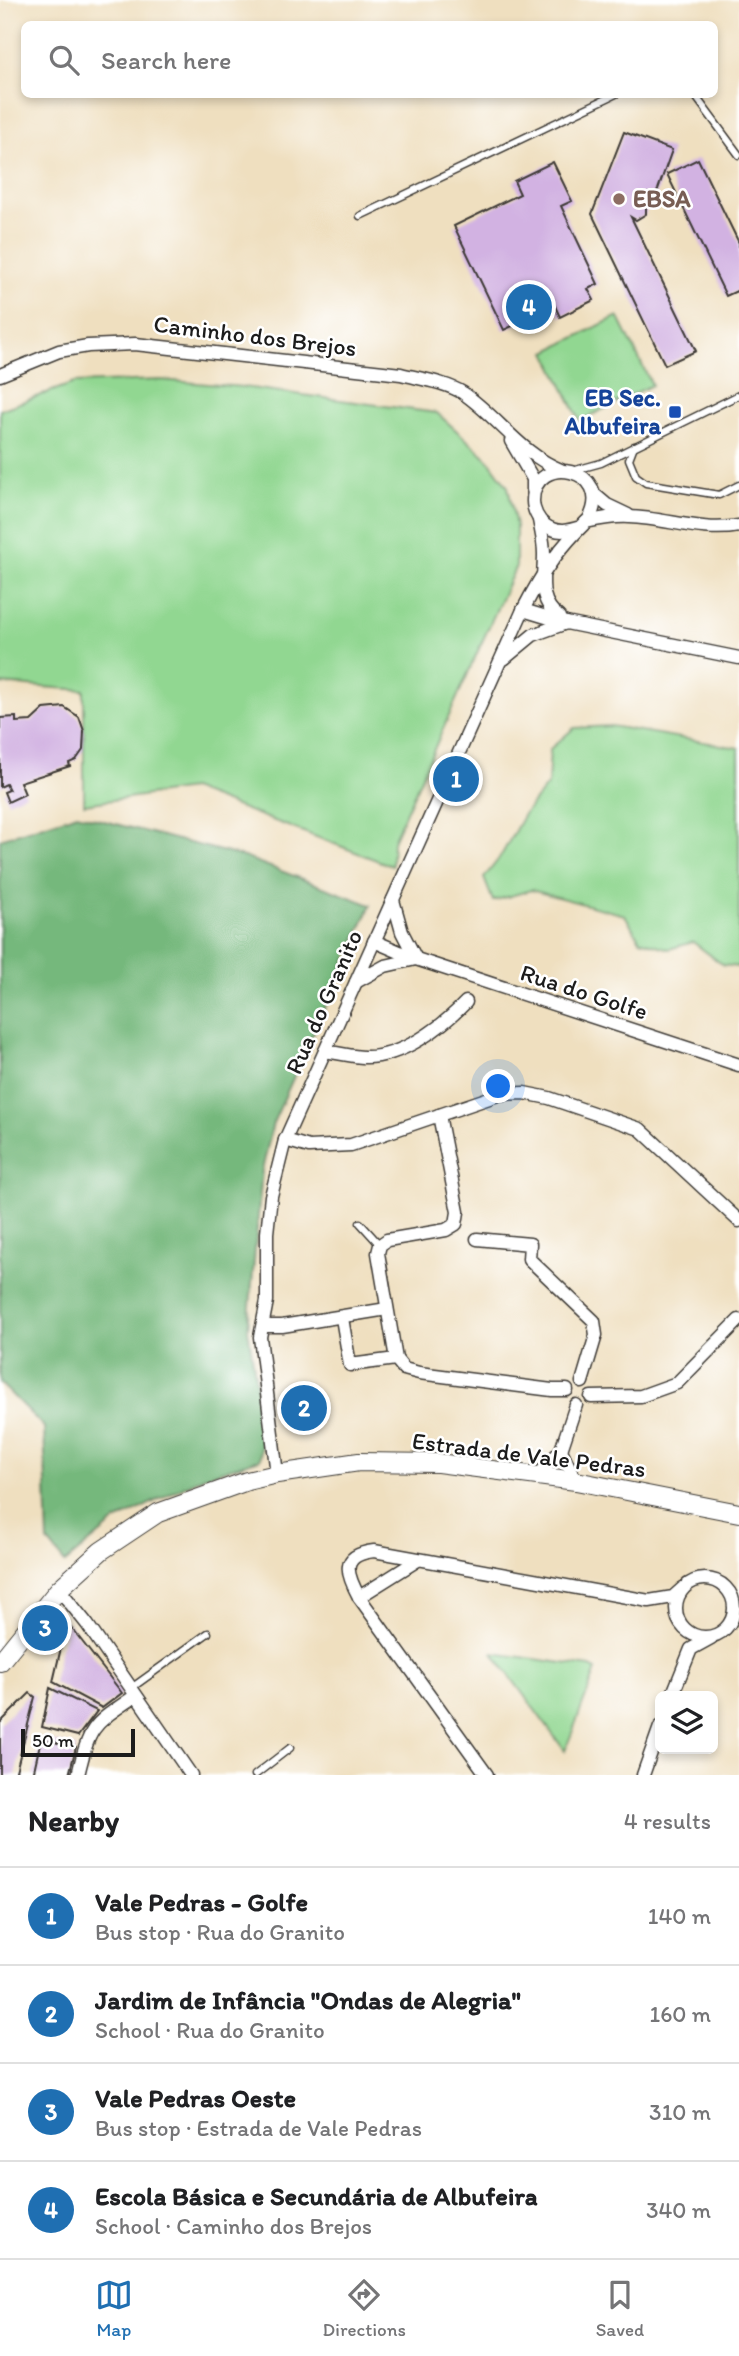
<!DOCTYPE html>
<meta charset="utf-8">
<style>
:root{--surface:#fff;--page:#f2f2f2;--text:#202124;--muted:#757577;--line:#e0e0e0;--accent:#1f6fb2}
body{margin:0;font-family:Itim,sans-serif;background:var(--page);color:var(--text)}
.controls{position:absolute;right:21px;bottom:21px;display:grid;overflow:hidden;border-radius:10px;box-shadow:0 4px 10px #0003}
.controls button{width:63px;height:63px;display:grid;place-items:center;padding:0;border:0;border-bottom:2px solid var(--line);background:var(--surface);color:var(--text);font:35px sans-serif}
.scale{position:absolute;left:21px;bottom:18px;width:114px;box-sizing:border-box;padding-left:7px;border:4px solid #1c1c1c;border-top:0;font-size:19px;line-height:24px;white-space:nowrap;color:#1c1c1c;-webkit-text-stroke:5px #fff;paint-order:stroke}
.you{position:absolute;left:499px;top:1087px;width:24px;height:24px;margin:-18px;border:5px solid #fff;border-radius:50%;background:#1a73e8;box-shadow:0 0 0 10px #1a73e833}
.badge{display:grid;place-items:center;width:46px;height:46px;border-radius:50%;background:var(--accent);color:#fff;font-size:23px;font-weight:700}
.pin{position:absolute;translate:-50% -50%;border:4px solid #fff;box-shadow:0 2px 7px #0006}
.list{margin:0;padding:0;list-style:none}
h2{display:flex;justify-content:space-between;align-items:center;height:91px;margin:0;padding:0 28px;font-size:30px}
h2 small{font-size:23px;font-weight:400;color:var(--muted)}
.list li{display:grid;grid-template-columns:46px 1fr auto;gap:21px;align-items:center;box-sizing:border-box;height:98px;padding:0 28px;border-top:2px solid var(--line)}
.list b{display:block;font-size:26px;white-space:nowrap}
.list p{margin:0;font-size:23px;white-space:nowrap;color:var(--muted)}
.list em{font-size:23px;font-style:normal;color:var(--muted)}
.icon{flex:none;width:38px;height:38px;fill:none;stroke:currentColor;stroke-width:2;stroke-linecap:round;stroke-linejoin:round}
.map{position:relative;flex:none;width:739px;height:1775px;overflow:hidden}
.search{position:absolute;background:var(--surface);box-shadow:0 4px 10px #0003;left:21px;right:21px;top:21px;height:77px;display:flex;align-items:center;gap:18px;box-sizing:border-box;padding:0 24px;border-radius:10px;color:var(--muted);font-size:26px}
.sheet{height:483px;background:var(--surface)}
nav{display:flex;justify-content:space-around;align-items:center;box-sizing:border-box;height:98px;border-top:2px solid var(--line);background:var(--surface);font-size:19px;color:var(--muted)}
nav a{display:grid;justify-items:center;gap:4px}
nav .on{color:var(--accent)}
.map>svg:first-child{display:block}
</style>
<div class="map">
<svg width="739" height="1775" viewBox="0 0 739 1775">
<rect width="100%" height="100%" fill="#fff"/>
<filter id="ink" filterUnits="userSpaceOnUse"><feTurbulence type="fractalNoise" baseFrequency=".0143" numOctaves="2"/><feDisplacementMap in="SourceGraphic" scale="14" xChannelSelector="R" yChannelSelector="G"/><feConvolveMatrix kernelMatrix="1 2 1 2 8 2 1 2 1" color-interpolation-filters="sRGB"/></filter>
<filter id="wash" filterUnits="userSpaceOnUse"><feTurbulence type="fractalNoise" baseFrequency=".00686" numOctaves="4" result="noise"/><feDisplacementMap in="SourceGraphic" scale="28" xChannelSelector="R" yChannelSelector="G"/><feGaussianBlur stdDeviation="1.57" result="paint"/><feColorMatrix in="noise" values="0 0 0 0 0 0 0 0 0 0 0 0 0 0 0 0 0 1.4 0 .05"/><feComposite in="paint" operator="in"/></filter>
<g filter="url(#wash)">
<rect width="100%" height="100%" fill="#efdfbf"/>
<g fill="#91d791" stroke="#567a56" stroke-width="2">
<path d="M618,316L652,385L580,421L546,352Z"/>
<path d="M161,380L243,387L437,413L487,458L508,487L516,526V566L393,841L392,866L191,789L84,804V690L0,684V410L74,383Z"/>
<path d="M611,726L739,748V967L723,965L693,942L669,949L640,940L625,915L531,890L493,901L484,878L501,856L524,814L548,784L550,749L574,728Z"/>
<path d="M493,1653L590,1667L596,1670L565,1751Z"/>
</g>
<path fill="#74b87b" stroke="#486a4c" stroke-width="2" d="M77,814L244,857L371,905L273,1123L262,1171L248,1329L263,1428L260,1459L205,1476L116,1521L65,1563L48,1542L44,1427L0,1383V839Z"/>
<g id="blocks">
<g fill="#d2b2e2">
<path d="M624,132L672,150L656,195L649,193L640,198L646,207V214L636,220L631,217L696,351L665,365L592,214Z"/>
<path d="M698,159L739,243V290L726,296L667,174Z"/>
<path d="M553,162L572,201L561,206L598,284L588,289L594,300L560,317L555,306L504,330L454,226L520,194L514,181Z"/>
<path d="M64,707L79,717L84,731L83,750L76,760L69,763L70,766L20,782L25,794L8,802L4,792L9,790L6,784L0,787V718L16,717V722L31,721L44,709Z"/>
<path d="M67,1622L122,1693L102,1708L53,1682Z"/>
<path d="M50,1688L97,1711L78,1736L42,1727Z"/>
<path d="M30,1693L35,1697L15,1775H0V1723Z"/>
<path d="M41,1739L76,1747L69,1775H33Z"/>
</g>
</g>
</g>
<g filter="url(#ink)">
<use href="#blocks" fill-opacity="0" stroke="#3c3934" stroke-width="2"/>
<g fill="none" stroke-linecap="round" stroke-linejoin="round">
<g stroke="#3c3934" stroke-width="9">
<g id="service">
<path d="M694,94L739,155"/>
<path d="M360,216L616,94"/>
<path d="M634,446L629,459L636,476L646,483L719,495L739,485"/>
<path d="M572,471L601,463L739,395"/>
<path d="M360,1223L380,1245"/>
<path d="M130,1689L208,1633"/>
<path d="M255,1775L290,1748"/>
</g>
</g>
<g stroke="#3c3934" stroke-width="15">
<g id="minor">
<path d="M0,375L59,351L88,346L135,344L401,374C421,379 445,382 463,393C497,416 522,455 561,470"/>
<path d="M511,441L533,479V490"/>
<path d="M594,494L607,505L628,515"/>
<path d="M539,520C541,531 544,542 544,554C544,579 537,600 559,617"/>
<path d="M586,522C600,519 614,516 629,517C667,518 701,533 739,526"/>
<path d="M523,610L566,623L739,658"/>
<path d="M504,659L533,635L566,623"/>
<path d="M374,941L416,959L739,1065"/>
<path d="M356,982L385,966L416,959L402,932L393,900"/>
<path d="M325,1051C337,1053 350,1056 363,1057C400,1059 442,1027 466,1002"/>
<path d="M439,1115L458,1212L456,1224L446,1230L387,1240L380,1245L378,1253L396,1359L404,1369L419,1373L552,1390H567"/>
<path d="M285,1140L309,1147L351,1145L501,1094L524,1093L549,1098L640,1129L739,1221"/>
<path d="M477,1239L530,1244L529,1259L594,1321L596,1335L582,1382"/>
<path d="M342,1318L350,1365L396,1359"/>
<path d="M263,1326H282L387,1309"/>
<path d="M591,1397L641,1396L677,1383L739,1320"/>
<path d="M561,1450L576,1481"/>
<path d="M277,1474L260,1337L267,1301V1233L271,1196L285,1140L523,610C543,571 558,549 589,519C616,468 533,451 533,501C533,510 538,520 545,525C557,534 568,531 581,527"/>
<path d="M537,1477L561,1450L576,1405"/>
<circle cx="705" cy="1608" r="29"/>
<path d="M59,1589L87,1624L191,1775"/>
<path d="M359,1597L418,1560"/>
<path d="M672,1696L691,1649L711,1638"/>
<path d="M78,1775C90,1724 93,1725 135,1696"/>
<path d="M487,1775L359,1597C346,1573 340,1555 374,1551L649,1601L673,1597L683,1588"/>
<path d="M643,1775L660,1727"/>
</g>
</g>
<g stroke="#3c3934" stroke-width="20">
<path id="secondary" d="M0,1662L59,1589L101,1551L158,1513L247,1481L277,1474L359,1462L438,1463L576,1481L739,1513"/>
</g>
<use href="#service" stroke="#fff" stroke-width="6"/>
<use href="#minor" stroke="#fff" stroke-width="12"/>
<use href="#secondary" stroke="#fff" stroke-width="18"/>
</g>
</g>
<circle fill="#8d6e63" stroke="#fff" stroke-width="2.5" cx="619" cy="199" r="7"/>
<rect fill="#1a4fb4" stroke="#fff" stroke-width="2.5" x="668" y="405" width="14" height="14" rx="3.5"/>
<g text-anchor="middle" stroke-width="5" stroke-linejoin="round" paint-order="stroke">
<g font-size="24" font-weight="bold" fill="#785e54" stroke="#fff" text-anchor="start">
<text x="633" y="207">EBSA</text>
</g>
<g font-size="24" fill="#1c1c1c" stroke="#fff">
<text transform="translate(255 336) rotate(7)" y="8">Caminho dos Brejos</text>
<text transform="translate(584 992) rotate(18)" y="8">Rua do Golfe</text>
<text transform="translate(324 1002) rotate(-66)" y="8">Rua do Granito</text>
<text transform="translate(529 1455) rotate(7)" y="8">Estrada de Vale Pedras</text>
</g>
<g font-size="24" font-weight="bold" fill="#164399" stroke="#fff" text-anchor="end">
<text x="661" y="406">EB Sec.<tspan x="661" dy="28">Albufeira</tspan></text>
</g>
</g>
</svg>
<div class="controls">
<button><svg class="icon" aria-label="layers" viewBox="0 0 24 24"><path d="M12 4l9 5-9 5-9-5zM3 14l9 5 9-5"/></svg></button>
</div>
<div class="scale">50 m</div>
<div class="you"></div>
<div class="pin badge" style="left:456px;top:779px">1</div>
<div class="pin badge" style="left:304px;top:1408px">2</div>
<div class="pin badge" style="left:45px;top:1628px">3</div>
<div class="pin badge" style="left:529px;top:307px">4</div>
<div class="search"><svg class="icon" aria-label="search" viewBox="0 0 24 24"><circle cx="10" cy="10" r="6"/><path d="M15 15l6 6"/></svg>Search here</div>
</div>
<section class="sheet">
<h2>Nearby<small>4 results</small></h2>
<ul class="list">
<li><span class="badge">1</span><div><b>Vale Pedras - Golfe</b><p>Bus stop · Rua do Granito</p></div><em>140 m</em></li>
<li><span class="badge">2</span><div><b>Jardim de Infância &quot;Ondas de Alegria&quot;</b><p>School · Rua do Granito</p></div><em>160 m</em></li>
<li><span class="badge">3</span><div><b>Vale Pedras Oeste</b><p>Bus stop · Estrada de Vale Pedras</p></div><em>310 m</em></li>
<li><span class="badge">4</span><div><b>Escola Básica e Secundária de Albufeira</b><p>School · Caminho dos Brejos</p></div><em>340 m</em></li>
</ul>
</section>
<nav>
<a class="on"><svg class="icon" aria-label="map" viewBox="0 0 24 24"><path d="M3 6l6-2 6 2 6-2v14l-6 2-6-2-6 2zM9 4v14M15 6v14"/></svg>Map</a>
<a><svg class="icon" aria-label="directions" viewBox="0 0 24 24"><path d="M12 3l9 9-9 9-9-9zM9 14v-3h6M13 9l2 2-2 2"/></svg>Directions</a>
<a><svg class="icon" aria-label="saved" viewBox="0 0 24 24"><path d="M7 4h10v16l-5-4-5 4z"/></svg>Saved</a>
</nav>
